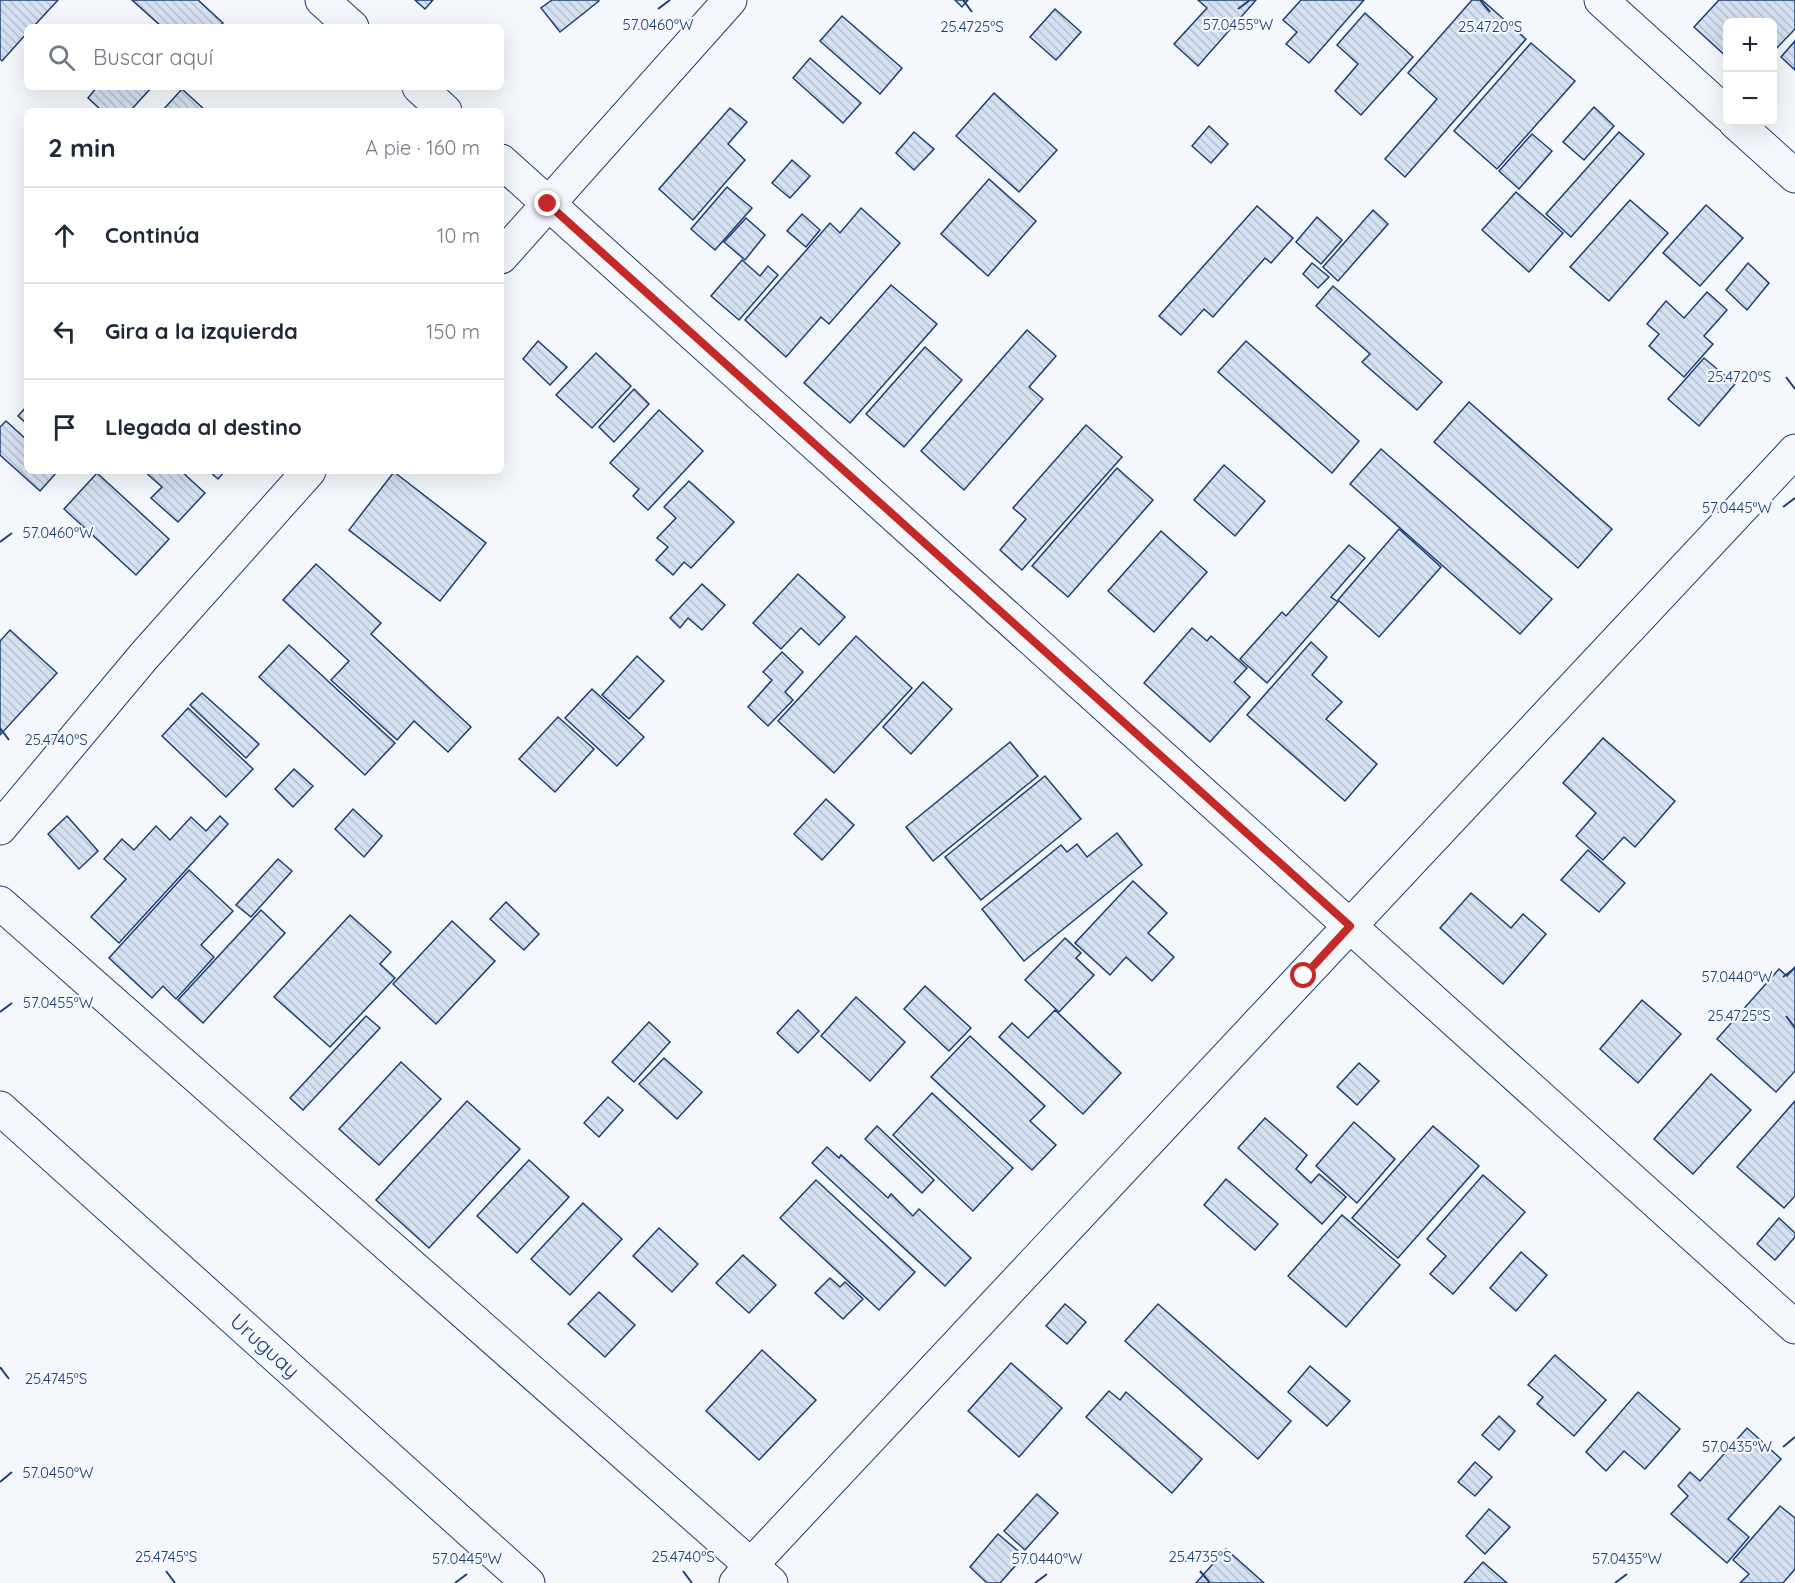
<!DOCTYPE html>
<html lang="es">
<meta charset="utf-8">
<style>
:root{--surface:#fff;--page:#f2f2f3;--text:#1f2937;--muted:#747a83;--line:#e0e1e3}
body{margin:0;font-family:Quicksand,sans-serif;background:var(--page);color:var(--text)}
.controls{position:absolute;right:18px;top:18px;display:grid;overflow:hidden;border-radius:9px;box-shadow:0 6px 24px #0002}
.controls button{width:54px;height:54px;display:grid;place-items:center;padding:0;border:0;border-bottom:2px solid var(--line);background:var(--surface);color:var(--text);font:30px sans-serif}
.stop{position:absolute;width:18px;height:18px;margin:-14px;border:4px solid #c62828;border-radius:50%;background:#fff}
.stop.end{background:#c62828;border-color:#fff;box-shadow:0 2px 6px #0008}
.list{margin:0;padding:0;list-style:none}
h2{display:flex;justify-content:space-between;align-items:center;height:78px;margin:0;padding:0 24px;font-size:26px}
h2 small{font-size:20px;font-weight:400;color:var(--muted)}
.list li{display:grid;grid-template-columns:39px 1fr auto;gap:18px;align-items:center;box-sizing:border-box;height:96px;padding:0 24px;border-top:2px solid var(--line)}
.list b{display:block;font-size:22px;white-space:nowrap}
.list em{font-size:20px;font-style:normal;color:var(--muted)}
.icon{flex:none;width:33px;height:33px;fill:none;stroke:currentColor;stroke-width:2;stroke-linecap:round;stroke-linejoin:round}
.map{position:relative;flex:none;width:1795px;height:1583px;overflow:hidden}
.search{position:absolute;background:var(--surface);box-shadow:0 6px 24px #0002;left:24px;top:24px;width:480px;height:66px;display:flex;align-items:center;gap:15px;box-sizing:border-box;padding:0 21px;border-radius:9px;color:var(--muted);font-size:22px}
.panel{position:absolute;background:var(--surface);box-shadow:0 6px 24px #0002;left:24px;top:108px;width:480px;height:366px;border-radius:9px}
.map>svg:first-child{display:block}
</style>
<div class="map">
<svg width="1795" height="1583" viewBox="0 0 1795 1583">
<defs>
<pattern id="building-back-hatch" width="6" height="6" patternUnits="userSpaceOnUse" patternTransform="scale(1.5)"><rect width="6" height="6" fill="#d5e0f0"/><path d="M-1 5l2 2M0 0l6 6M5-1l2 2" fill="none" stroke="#b6c1d1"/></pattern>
</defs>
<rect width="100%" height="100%" fill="#f4f7fb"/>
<g fill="url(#building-back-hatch)" stroke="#1d3f73" stroke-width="1.5">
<path d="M0,0H58L33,27H27V33L2,61L0,59Z"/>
<path d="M132,0H198L223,23L219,27H162Z"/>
<path d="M415,0H433L425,9Z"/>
<path d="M552,0H598L599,1L560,32L541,8Z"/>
<path d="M955,0H968L962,7Z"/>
<path d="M1198,0H1256L1198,66L1174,44L1207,8Z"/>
<path d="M1301,0H1364L1309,63L1286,44L1297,32L1283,20Z"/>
<path d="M1472,0H1482L1526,39L1405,177L1385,159L1437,99L1408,73Z"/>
<path d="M1719,0H1795V29L1772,53V22H1728V58L1694,27Z"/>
<path d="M1055,9L1081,32L1056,60L1030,37Z"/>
<path d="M1365,13L1413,57L1361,115L1335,91L1358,64L1337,45Z"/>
<path d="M842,16L902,68L880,94L820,41Z"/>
<path d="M1795,41V70L1781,57Z"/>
<path d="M1531,43L1575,81L1497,169L1454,131Z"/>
<path d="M810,58L861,103L843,123L793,78Z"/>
<path d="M97,87H152L130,111H102L88,98Z"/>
<path d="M182,89L206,111H162Z"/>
<path d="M994,93L1057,150L1019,192L956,136Z"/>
<path d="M1594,107L1614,126L1584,160L1563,142Z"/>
<path d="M730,108L747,122L728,144L745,160L693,220L659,189Z"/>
<path d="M1209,126L1228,144L1211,163L1192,146Z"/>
<path d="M914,132L934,149L914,170L896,153Z"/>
<path d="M1619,132L1644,154L1571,237L1546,214Z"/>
<path d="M1532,134L1552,151L1519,189L1499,171Z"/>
<path d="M792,160L810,176L790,198L772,183Z"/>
<path d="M989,179L1036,221L988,276L941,234Z"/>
<path d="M727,187L752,208L715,250L691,229Z"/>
<path d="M1516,192L1563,233L1529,272L1482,230Z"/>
<path d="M1630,200L1668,233L1609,301L1570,267Z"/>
<path d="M1706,205L1743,238L1700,286L1663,253Z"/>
<path d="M1257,206L1293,238L1271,263L1265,258L1213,317L1204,309L1181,335L1159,316Z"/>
<path d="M861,208L900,243L829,324L821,317L786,357L745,320L830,223L840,233Z"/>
<path d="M1373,210L1388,224L1338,281L1323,267Z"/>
<path d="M802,214L820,230L806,247L787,231Z"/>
<path d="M1317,217L1342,240L1321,264L1296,242Z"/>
<path d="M746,218L765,235L745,260L724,242Z"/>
<path d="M742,260L760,276L768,266L778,275L739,320L711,296Z"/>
<path d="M1312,263L1329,277L1318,288L1303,274Z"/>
<path d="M1748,263L1769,283L1747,310L1726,290Z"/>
<path d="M891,285L937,324L850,423L804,383Z"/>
<path d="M1333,286L1442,382L1417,410L1362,362L1370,354L1316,306Z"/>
<path d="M1707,292L1727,310L1704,336L1713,344L1684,377L1649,346L1659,334L1647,324L1666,301L1684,318Z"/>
<path d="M1027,330L1056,356L1029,387L1043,399L964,490L921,451Z"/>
<path d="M538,341L567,367L550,385L523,359Z"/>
<path d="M1246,341L1359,441L1332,473L1218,372Z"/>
<path d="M925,347L962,380L904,447L866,414Z"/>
<path d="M596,353L631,386L592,428L556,395Z"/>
<path d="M1704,358L1735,384L1699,426L1668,399Z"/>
<path d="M634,389L649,404L614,442L599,427Z"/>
<path d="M1469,402L1612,529L1578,568L1434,442Z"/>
<path d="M27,406V424L18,416Z"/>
<path d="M659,410L703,451L648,510L633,496L639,489L610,463Z"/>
<path d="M6,421L27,440V471H58L40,491L0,455V427Z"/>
<path d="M1086,425L1122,457L1022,570L1000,550L1026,519L1013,508Z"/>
<path d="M1381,449L1552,599L1520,634L1350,484Z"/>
<path d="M1224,465L1265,501L1235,536L1194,500Z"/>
<path d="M1117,468L1153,500L1068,597L1032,566Z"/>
<path d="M144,471H181L205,493L178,522L151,498L162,487Z"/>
<path d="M209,471H225L218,479Z"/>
<path d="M394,472L486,543L440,601L349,530Z"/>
<path d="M97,473L169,539L136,575L64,509Z"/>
<path d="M689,481L734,522L691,568L684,562L673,575L656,560L668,547L657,538L676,518L664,507Z"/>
<path d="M1399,529L1441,567L1379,637L1338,600Z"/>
<path d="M1161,531L1207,572L1154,632L1108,591Z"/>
<path d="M1349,545L1365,558L1331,597L1338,602L1267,683L1240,659L1282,612L1286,616Z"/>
<path d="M316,564L381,623L371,634L471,727L448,752L414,721L397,740L331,680L349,661L283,600Z"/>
<path d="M798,574L845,617L819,645L801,628L781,649L753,623Z"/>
<path d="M702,584L725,605L702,630L688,618L680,628L670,618Z"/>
<path d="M1192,628L1207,641L1211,636L1247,668L1234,682L1250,697L1210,742L1144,683Z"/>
<path d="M10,630L57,673L0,735V641Z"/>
<path d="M856,636L912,688L834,773L778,721Z"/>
<path d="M1311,642L1327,657L1312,675L1342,702L1326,719L1377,764L1345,801L1247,715Z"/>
<path d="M289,645L395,743L365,775L259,677Z"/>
<path d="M782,652L803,672L785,692L793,700L768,726L748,707L772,680L763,672Z"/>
<path d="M637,656L664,681L629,719L602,695Z"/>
<path d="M923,682L952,709L911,754L883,727Z"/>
<path d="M592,689L644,737L617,766L565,718Z"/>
<path d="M202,693L259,744L246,758L190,705Z"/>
<path d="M188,708L253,769L226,797L162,736Z"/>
<path d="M558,717L594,749L555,792L519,759Z"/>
<path d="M1603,738L1675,801L1635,847L1624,837L1603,860L1576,836L1596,813L1563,783Z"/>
<path d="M1010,742L1038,776L933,861L906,827Z"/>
<path d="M294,769L313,786L293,807L275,789Z"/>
<path d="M1045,776L1081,819L981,900L945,857Z"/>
<path d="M826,799L854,825L822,860L794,834Z"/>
<path d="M353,809L382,836L364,857L335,829Z"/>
<path d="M67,816L98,851L79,869L48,834Z"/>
<path d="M220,816L228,824L119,943L91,917L126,879L104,859L122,839L134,850L156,826L170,840L191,817L206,831Z"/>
<path d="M1117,833L1142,865L1024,961L982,909L1061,845L1067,852L1077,844L1087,857Z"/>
<path d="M1588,850L1625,883L1599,912L1561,880Z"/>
<path d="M278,859L292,871L251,917L236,905Z"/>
<path d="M189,870L233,911L201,945L214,957L176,999L163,986L152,998L109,958Z"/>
<path d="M1133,881L1167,913L1148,933L1174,957L1152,981L1126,957L1110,975L1075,943Z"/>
<path d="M1471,893L1511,928L1523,914L1546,934L1503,984L1440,928Z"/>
<path d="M506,902L539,934L524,950L490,919Z"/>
<path d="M261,910L285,933L203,1023L178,1000Z"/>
<path d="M350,915L391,952L380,964L395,978L330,1047L274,997Z"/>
<path d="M452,921L495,961L436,1024L393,984Z"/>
<path d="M1065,938L1081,953L1076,958L1094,975L1059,1012L1025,980Z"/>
<path d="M1795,967V1071L1776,1092L1717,1039L1779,969L1787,976Z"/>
<path d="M925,986L971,1028L949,1051L904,1009Z"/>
<path d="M856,997L905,1042L870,1081L821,1036Z"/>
<path d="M1642,1000L1681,1034L1638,1083L1600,1049Z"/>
<path d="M798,1010L819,1031L798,1053L777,1033Z"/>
<path d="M1055,1010L1121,1073L1083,1114L999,1037L1012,1023L1028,1038Z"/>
<path d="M366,1016L380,1028L303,1110L290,1098Z"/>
<path d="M649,1022L670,1042L634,1082L612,1062Z"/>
<path d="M970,1036L1045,1106L1030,1121L1056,1145L1032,1170L931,1077Z"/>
<path d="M664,1058L702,1092L677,1119L639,1084Z"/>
<path d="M401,1062L441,1099L379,1165L339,1129Z"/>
<path d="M1359,1063L1379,1081L1357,1105L1337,1087Z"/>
<path d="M1711,1074L1751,1110L1693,1174L1654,1139Z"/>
<path d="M932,1093L1013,1168L973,1211L893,1135Z"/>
<path d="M608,1097L623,1110L599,1137L584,1123Z"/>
<path d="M467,1101L520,1149L429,1248L376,1200Z"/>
<path d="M1795,1101V1196L1784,1208L1737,1167Z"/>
<path d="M1265,1118L1307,1155L1296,1169L1311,1183L1319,1174L1346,1197L1322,1224L1238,1148Z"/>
<path d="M1354,1122L1395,1159L1357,1203L1316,1166Z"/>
<path d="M877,1126L934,1180L922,1193L865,1139Z"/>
<path d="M1433,1126L1479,1166L1398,1258L1352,1218Z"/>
<path d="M827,1147L839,1158L841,1155L888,1198L891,1194L913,1216L919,1209L971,1258L945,1286L812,1163Z"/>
<path d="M529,1160L569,1197L517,1253L477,1216Z"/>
<path d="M1483,1175L1525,1212L1453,1294L1430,1274L1446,1256L1427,1239Z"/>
<path d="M1226,1179L1278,1224L1255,1250L1204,1205Z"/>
<path d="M816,1180L915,1272L879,1310L780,1218Z"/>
<path d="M583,1203L622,1239L570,1295L531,1259Z"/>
<path d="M1342,1215L1400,1265L1346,1327L1288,1276Z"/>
<path d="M1779,1218L1795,1233V1237L1775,1260L1757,1244Z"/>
<path d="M659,1228L698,1264L672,1292L633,1256Z"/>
<path d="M1521,1252L1547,1275L1516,1311L1490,1288Z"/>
<path d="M743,1255L776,1285L749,1313L716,1283Z"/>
<path d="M830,1278L840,1287L845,1282L863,1299L843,1319L815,1293Z"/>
<path d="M599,1292L635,1325L605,1357L568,1324Z"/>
<path d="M1065,1304L1086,1322L1067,1344L1046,1326Z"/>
<path d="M1158,1304L1291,1421L1258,1459L1125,1341Z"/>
<path d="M762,1350L816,1400L759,1460L706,1411Z"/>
<path d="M1555,1355L1606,1400L1574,1436L1537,1404L1543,1397L1528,1385Z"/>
<path d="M1011,1363L1062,1408L1019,1457L968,1411Z"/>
<path d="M1310,1366L1350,1401L1327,1426L1288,1392Z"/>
<path d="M1109,1391L1120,1400L1126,1392L1202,1459L1172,1493L1086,1417Z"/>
<path d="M1638,1392L1680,1429L1645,1469L1624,1451L1606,1471L1586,1452Z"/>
<path d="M1499,1416L1515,1431L1499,1450L1482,1435Z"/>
<path d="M1747,1428L1781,1459L1728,1519L1749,1537L1727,1563L1671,1514L1688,1496L1678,1486L1690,1472L1700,1481Z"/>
<path d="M1475,1462L1492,1477L1475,1496L1458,1482Z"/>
<path d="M1037,1494L1058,1513L1025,1550L1004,1531Z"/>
<path d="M1780,1506L1795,1518V1569L1783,1583H1740L1749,1574L1733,1560Z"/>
<path d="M1489,1509L1510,1527L1485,1554L1466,1536Z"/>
<path d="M998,1534L1024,1556L1000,1583H987L970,1567Z"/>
<path d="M1226,1549L1264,1583H1196Z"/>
<path d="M1483,1562L1507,1583H1464Z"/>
</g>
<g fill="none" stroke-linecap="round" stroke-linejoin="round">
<g stroke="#1d3f73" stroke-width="35">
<g id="minor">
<path d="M322,0L352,27"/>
<path d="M1601,0L1728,115"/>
<path d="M419,87L445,111"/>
<path d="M1735,122L1795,176"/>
<path d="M501,161L1795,1327"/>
<path d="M501,257L730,0"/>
<path d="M0,828L144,656L309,471"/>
<path d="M0,903L771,1583"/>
<path id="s1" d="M0,1108L528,1583"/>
<path d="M736,1583L751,1565L1795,451"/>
</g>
</g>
<use href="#minor" stroke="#f4f7fb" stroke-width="33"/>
</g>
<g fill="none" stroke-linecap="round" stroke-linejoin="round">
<path stroke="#c62828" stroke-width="8" d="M548,204L1350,926L1304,976"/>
</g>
<path fill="none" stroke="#1d3f73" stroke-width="2" d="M963,0L972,12M1480,0L1490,12M658,9L670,0M1238,9L1250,0M1786,377L1795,389M1783,507L1795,498M0,542L12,533M0,728L9,740M1783,977L1795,968M0,1012L12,1003M1786,1016L1795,1028M0,1367L9,1379M1783,1447L1795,1437M0,1482L12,1472M166,1571L175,1583M683,1571L692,1583M1200,1571L1210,1583M455,1583L467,1574M1035,1583L1047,1574M1615,1583L1627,1574"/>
<g text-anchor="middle" stroke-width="4.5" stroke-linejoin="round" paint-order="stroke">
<g font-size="21" fill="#1d3f73" stroke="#f4f7fb">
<text dy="7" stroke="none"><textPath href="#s1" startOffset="356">Uruguay</textPath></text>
</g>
</g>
<g font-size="15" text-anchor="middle" fill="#1d3f73" stroke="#f4f7fb" stroke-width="4.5" stroke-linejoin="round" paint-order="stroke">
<text x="658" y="30">57.0460°W</text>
<text x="1238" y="30">57.0455°W</text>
<text x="972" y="32">25.4725°S</text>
<text x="1490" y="32">25.4720°S</text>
<text x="1739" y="382">25.4720°S</text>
<text x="1737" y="513">57.0445°W</text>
<text x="58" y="538">57.0460°W</text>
<text x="56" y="745">25.4740°S</text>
<text x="1737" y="982">57.0440°W</text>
<text x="58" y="1008">57.0455°W</text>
<text x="1739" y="1021">25.4725°S</text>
<text x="56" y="1384">25.4745°S</text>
<text x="1737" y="1452">57.0435°W</text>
<text x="58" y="1478">57.0450°W</text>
<text x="166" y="1562">25.4745°S</text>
<text x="683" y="1562">25.4740°S</text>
<text x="1200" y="1562">25.4735°S</text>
<text x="467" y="1564">57.0445°W</text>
<text x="1047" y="1564">57.0440°W</text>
<text x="1627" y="1564">57.0435°W</text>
</g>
</svg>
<div class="controls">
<button>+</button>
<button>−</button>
</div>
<div class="stop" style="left:1304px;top:976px"></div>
<div class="stop end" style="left:548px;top:204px"></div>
<div class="search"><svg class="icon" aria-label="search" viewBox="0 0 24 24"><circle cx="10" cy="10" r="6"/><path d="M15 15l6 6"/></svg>Buscar aquí</div>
<section class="panel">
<h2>2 min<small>A pie · 160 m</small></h2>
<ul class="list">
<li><svg class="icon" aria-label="ahead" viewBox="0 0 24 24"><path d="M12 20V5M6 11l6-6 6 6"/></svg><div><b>Continúa</b></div><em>10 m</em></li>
<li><svg class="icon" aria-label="left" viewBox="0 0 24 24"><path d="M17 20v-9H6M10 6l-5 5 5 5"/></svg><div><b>Gira a la izquierda</b></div><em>150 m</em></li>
<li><svg class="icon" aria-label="arrive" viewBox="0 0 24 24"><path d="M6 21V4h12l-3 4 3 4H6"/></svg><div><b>Llegada al destino</b></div></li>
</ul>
</section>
</div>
